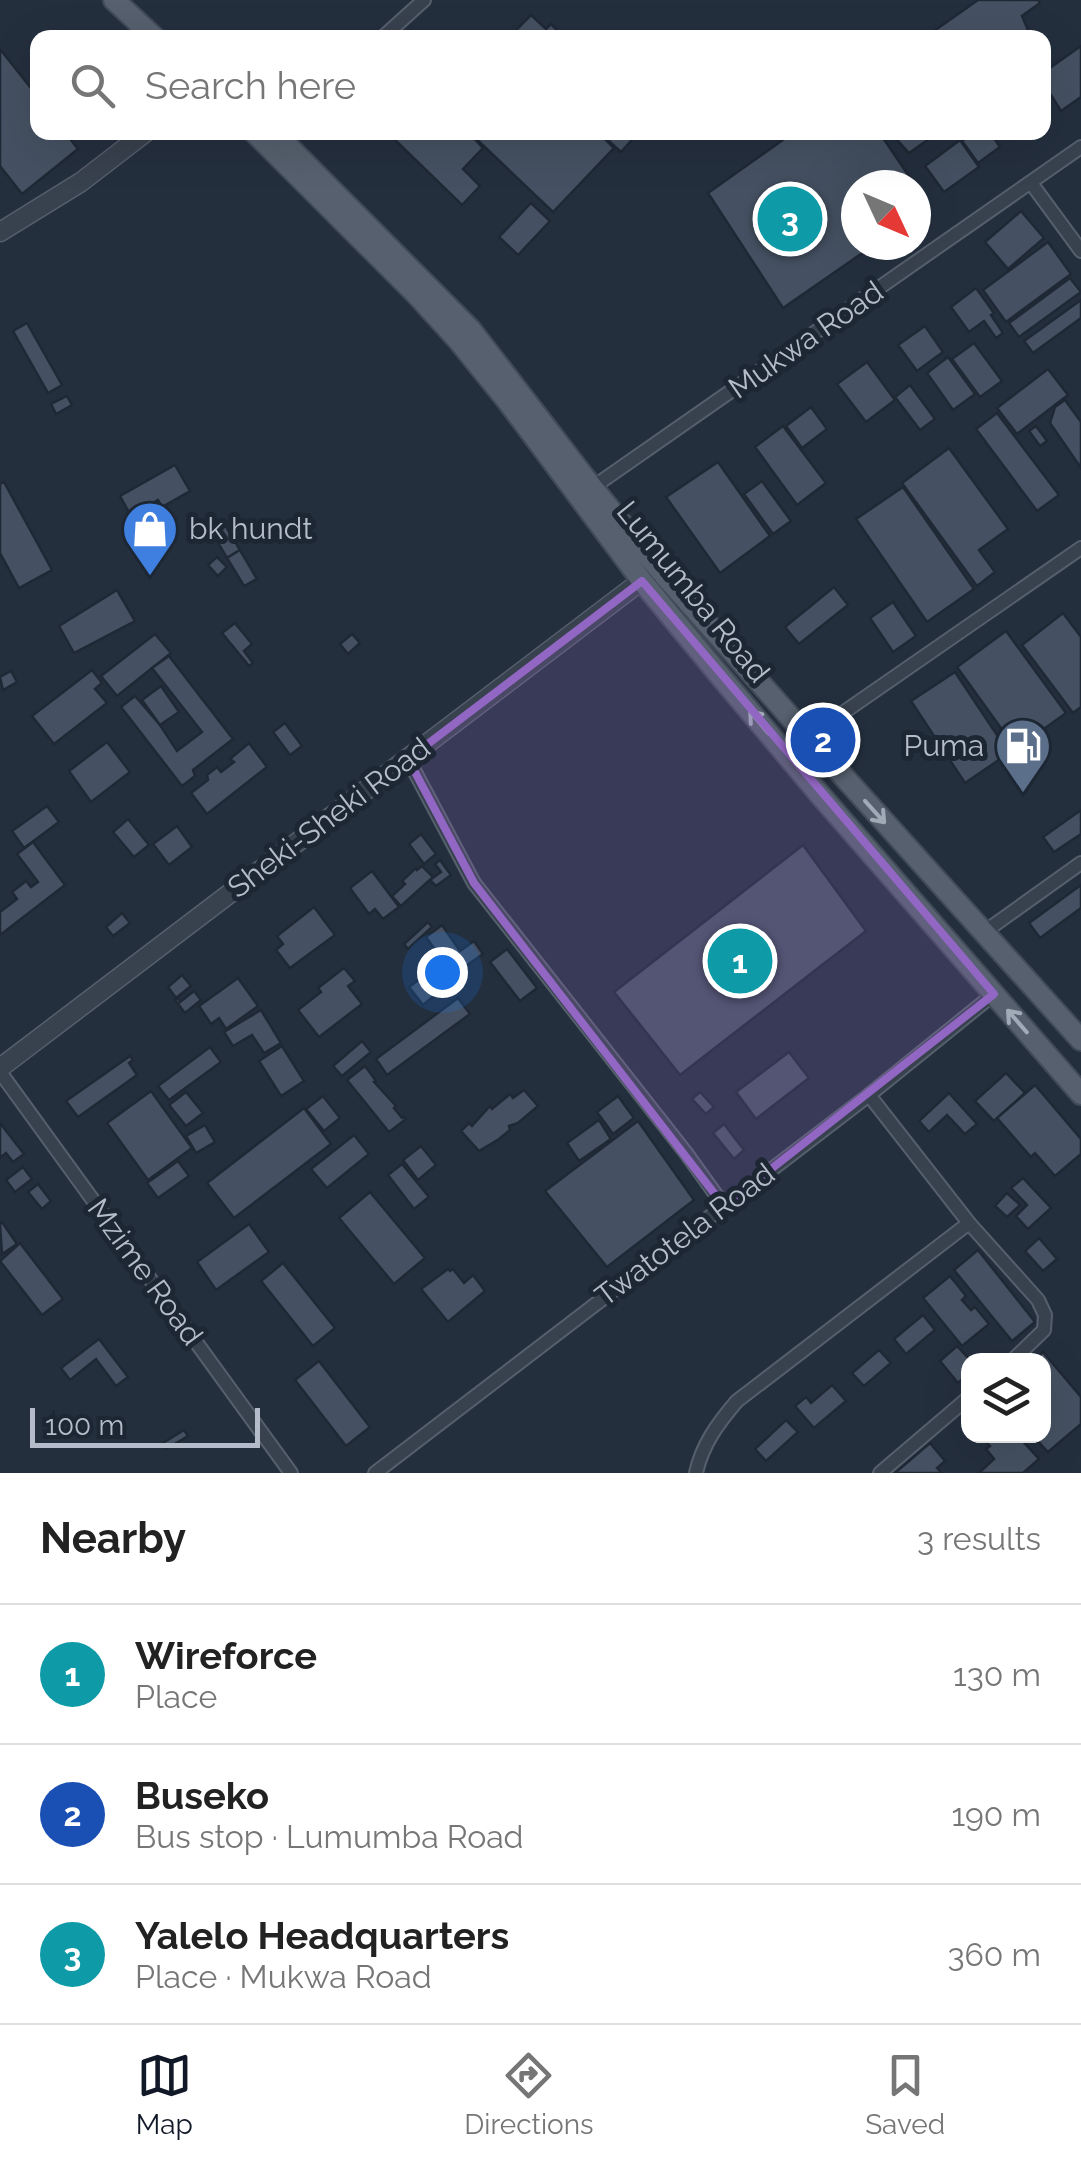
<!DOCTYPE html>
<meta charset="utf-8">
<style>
:root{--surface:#fff;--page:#f2f2f2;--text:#222;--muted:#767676;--line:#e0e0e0;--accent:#111827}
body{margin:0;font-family:Raleway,sans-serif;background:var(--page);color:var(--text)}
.controls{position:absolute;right:30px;bottom:30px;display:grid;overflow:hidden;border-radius:20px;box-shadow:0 10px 40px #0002}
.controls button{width:90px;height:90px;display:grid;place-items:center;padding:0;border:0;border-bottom:2px solid var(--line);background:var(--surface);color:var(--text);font:50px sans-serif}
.compass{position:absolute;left:841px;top:170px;width:90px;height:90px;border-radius:50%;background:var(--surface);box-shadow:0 10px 40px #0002;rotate:134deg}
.scale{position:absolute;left:30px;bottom:25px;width:230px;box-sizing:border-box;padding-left:10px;border:5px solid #b4bcc9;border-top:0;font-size:28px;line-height:35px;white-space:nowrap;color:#b4bcc9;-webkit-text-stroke:8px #1d2633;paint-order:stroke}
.you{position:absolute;left:442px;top:972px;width:35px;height:35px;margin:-25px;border:8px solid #fff;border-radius:50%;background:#1a73e8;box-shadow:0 0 0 15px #1a73e833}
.badge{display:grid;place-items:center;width:65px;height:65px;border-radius:50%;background:var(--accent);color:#fff;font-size:32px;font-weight:700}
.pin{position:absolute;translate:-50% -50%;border:5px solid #fff;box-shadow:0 2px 10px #0006}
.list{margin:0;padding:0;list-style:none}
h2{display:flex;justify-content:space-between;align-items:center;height:130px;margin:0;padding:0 40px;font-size:42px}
h2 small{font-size:32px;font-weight:400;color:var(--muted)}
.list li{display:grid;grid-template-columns:65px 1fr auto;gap:30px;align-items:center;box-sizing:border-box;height:140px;padding:0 40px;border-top:2px solid var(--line)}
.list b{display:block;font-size:38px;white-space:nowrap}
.list p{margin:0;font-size:32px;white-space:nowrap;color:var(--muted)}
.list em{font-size:32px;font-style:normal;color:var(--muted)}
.icon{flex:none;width:55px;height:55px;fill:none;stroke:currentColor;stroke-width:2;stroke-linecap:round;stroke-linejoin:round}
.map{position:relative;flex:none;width:1081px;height:1473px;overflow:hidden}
.search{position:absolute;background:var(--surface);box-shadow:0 10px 40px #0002;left:30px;right:30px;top:30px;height:110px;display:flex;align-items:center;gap:25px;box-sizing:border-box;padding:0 35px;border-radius:20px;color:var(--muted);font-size:38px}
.sheet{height:550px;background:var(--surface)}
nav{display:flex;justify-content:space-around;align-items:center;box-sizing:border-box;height:140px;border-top:2px solid var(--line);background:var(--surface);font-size:28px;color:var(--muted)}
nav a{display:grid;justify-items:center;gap:5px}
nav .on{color:var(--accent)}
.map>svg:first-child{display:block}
</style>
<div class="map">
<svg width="1081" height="1473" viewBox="0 0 1081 1473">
<rect width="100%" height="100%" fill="#242f3e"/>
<g fill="#455162" stroke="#1f2835" stroke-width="2.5">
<path d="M978,0H1038L1040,3L1022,16L1028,30L1018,38H924Z"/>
<path d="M531,15L546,29L551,24L564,38H521L515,31Z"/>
<path d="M1081,46V97L1061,111L1044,84V72Z"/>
<path d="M0,49L38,97V132H65L78,149L22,194L0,166Z"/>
<path d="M398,132H426L430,136L433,132H468L483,148L463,169L480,186L462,205L393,138Z"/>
<path d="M469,132H598L614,148L553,212Z"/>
<path d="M599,132H639L621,152Z"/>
<path d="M794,132H879L915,185H856V245H874L783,308L708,193Z"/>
<path d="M890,132H939L909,153Z"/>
<path d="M974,132H990L1000,147L978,163L962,141Z"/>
<path d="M960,140L979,167L944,192L925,166Z"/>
<path d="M916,187L929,207L916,216Z"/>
<path d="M531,203L550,221L518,255L499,237Z"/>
<path d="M1021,211L1044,238L1008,269L985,242Z"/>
<path d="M1048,242L1071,274L1006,322L983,290Z"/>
<path d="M1070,278L1081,292L1019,337L1009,323Z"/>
<path d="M976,288L994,313L991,315L1003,333L996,338L984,321L969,332L951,307Z"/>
<path d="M1081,300V318L1033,353L1024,341Z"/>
<path d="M27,323L62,385L48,393L13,331Z"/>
<path d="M925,326L943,352L917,371L898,345Z"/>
<path d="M974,343L1002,381L980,397L952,359Z"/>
<path d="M948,357L975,394L953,410L927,373Z"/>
<path d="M867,362L895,400L866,422L837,384Z"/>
<path d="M1048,369L1068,395L1017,434L997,408Z"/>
<path d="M910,385L935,419L920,430L895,397Z"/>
<path d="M67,396L72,405L56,414L51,404Z"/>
<path d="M1065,400L1081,422V468L1050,423L1055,407Z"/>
<path d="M811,407L827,429L802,448L786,426Z"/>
<path d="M997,413L1059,495L1037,511L976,429Z"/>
<path d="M783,426L826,483L797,505L755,447Z"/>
<path d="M1036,426L1047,441L1040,446L1029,431Z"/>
<path d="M949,448L1008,529L979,550L995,572L977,586L902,483Z"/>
<path d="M718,462L770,536L720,573L666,497Z"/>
<path d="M175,465L190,491L162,507L158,500L131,516L120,496Z"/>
<path d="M762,481L791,521L773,534L744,494Z"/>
<path d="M4,482L52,570L19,588L0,553V484Z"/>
<path d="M903,487L974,589L927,622L856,519Z"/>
<path d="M224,523L240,550L227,558L211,531Z"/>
<path d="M240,550L257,579L244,586L227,558Z"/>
<path d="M217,557L227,567L218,576L208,565Z"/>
<path d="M834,587L848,605L799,644L785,627Z"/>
<path d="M117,590L135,621L74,653L59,626Z"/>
<path d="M893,602L916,636L893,652L870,618Z"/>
<path d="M1063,613L1081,637V707L1073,713L1022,645Z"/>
<path d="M235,623L252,644L244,651L253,663L249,666L222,633Z"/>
<path d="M1006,631L1066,713L1016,749L957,667Z"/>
<path d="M155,634L171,653L117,696L101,676Z"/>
<path d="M352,634L360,643L348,654L340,644Z"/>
<path d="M169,656L233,739L193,770L195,776L182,786L121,707L135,696L160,725L177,751L202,732L152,668Z"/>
<path d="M92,670L102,683L95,689L107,703L54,744L32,716Z"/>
<path d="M11,671L17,682L3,690L0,677Z"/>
<path d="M955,672L1009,753L965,783L911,701Z"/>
<path d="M161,686L179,712L160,725L142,700Z"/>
<path d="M285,723L302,746L290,755L273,732Z"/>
<path d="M107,742L130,772L91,802L69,771Z"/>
<path d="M249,743L267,767L207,814L191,793L208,780L207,775L217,767L221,772L234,762L230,759Z"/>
<path d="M47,806L59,822L24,848L12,831Z"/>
<path d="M1081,810V834L1054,852L1043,837Z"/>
<path d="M128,819L149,845L134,857L113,832Z"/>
<path d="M177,826L192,847L169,865L153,844Z"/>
<path d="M421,834L436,854L424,864L409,844Z"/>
<path d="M33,842L65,885L0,935V912L17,899L12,892L26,881L31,887L38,882L17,854Z"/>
<path d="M803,845L866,931L680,1075L614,992Z"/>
<path d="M440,860L451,875L436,886L430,880L441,872L435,864Z"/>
<path d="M422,866L433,877L401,906L392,896L405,884L402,881L416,868L417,870Z"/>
<path d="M372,871L399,907L383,919L375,909L369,914L350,888Z"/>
<path d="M1081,885V908L1040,938L1029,923Z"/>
<path d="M314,907L335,935L290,968L276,950L283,944L277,936Z"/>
<path d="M122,913L130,923L113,936L106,927Z"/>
<path d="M428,922L432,927L408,949L404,944Z"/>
<path d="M442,925L460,951L474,941L483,954L453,975L426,937Z"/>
<path d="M507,949L537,988L520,1001L490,962Z"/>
<path d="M344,968L355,981L348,986L362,1004L319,1037L298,1010L321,992L318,988Z"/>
<path d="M182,975L191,986L176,998L168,987Z"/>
<path d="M238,978L258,1006L226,1029L219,1018L211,1024L199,1006Z"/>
<path d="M421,978L435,995L423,1005L409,987Z"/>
<path d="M194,991L201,1000L185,1013L175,1000L178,998L180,1002Z"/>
<path d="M458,998L470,1014L387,1075L376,1059Z"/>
<path d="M261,1010L281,1043L264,1053L252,1035L233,1046L224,1032Z"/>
<path d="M362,1041L371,1052L342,1076L333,1066Z"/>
<path d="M282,1046L304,1081L281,1096L259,1061Z"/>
<path d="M210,1047L221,1062L169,1100L158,1086Z"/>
<path d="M789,1052L809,1078L756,1119L736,1092Z"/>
<path d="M130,1056L133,1060L129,1063L137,1075L78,1117L66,1101Z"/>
<path d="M365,1066L376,1081L374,1082L396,1106L394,1108L402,1118L404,1117L406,1119L389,1132L347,1080Z"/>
<path d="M1006,1073L1025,1093L994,1121L975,1101Z"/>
<path d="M1035,1085L1081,1139V1154L1055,1176L1035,1153L1031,1157L997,1118Z"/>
<path d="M524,1090L538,1106L518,1123L509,1126L510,1130L499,1139L479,1151L461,1131L469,1123L472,1126L490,1106L492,1109L510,1094L513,1098Z"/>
<path d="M151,1091L192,1148L148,1180L107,1123Z"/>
<path d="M186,1092L203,1113L186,1126L169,1105Z"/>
<path d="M700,1092L714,1107L706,1114L692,1099Z"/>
<path d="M949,1093L977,1124L965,1134L947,1115L929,1132L919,1121Z"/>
<path d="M323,1096L340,1118L324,1131L306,1109Z"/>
<path d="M618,1096L634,1118L613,1134L597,1112Z"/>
<path d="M304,1108L331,1144L234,1218L207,1183Z"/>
<path d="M599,1120L611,1139L579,1161L567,1143Z"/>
<path d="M638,1121L694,1200L607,1267L545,1191Z"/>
<path d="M0,1123L24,1154L13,1162L6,1153L0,1158Z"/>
<path d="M724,1124L744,1150L734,1159L713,1133Z"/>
<path d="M205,1125L215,1142L196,1153L186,1136Z"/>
<path d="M354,1135L369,1154L327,1188L311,1169Z"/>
<path d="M421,1146L436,1165L418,1180L403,1160Z"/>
<path d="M178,1161L189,1176L158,1198L147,1183Z"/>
<path d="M402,1164L429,1197L414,1209L388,1175Z"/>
<path d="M23,1167L32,1179L15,1192L6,1180Z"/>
<path d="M1023,1178L1051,1208L1028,1229L1016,1216L1027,1205L1011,1188Z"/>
<path d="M38,1184L51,1201L42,1209L28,1192Z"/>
<path d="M370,1192L425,1258L394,1284L339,1218Z"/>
<path d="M1007,1193L1020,1205L1007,1217L995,1206Z"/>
<path d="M2,1222L17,1244L2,1254L0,1224Z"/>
<path d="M249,1224L269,1252L216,1290L197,1262Z"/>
<path d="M1039,1238L1057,1259L1043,1271L1025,1251Z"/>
<path d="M20,1243L63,1299L42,1315L0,1261Z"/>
<path d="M978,1250L1035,1322L1012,1341L954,1270Z"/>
<path d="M283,1263L335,1328L313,1346L261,1281Z"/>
<path d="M448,1269L450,1271L453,1269L464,1283L473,1275L485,1291L448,1322L421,1289Z"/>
<path d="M950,1276L966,1296L962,1300L971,1310L975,1307L989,1324L962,1346L923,1298Z"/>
<path d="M923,1315L935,1330L906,1354L894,1339Z"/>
<path d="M99,1339L128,1377L116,1386L96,1359L70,1380L61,1368Z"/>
<path d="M957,1346L970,1360L968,1374L958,1383L940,1361Z"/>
<path d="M879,1350L891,1363L864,1386L852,1373Z"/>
<path d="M1043,1352L1081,1397V1424L1048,1452L1033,1436H1044V1360H1033Z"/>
<path d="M319,1361L370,1427L346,1446L295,1380Z"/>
<path d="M832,1385L846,1401L814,1428L795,1406L806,1397L811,1403Z"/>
<path d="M786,1420L798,1432L766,1461L755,1449Z"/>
<path d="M184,1430L188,1436L166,1449L163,1443Z"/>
<path d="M981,1436H1018L1039,1459L1023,1473H979L994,1459L986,1449L990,1446Z"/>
<path d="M930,1443L945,1461L937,1468L942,1473H895Z"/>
</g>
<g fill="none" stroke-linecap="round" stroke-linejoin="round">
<g stroke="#565f6c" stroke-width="16">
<g id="minor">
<path d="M382,38L424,0"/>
<path d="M1031,183L1081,251"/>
<path d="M589,490L1081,147"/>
<path d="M808,737L1081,548"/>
<path d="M408,759L474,883L686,1153L724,1206"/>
<path d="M983,933L1081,863"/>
<path d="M0,1072L291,1473"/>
<path d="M869,1095L969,1223L1038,1300L1045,1315L1044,1330L1013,1360"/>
<path d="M375,1473L869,1095L994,994"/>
<path d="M696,1473C702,1445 718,1423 737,1401L969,1223"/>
<path d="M880,1473L968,1398"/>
</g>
</g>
<g stroke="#565f6c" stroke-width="21">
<g id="tertiary">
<path d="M0,232L81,182L146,132"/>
<path d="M0,1068L653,572"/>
</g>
</g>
<g stroke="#414a57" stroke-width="24">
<g id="primary">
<path d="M114,0L155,38"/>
<path d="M254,132L417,295L458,340L509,403L642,581L717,672L822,797L1081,1094"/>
<path d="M274,132L471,330L592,487L658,568L808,737L1081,1040"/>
</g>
</g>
<use href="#minor" stroke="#38414e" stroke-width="12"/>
<use href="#tertiary" stroke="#38414e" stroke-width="18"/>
<use href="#primary" stroke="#56606e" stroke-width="20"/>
</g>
<defs><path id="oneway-shaft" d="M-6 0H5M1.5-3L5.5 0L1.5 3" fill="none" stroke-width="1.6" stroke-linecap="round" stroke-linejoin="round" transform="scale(2.5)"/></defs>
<g stroke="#a1aab7">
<use href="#oneway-shaft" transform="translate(759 722) rotate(-130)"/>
<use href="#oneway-shaft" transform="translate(875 812) rotate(48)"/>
<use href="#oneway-shaft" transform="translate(1017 1021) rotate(-131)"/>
</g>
<path fill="#9266c3" fill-opacity="0.2" stroke="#9266c3" stroke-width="8" stroke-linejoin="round" d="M642,581L994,994L724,1206L474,883L408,759Z"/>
<defs>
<g id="shop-pin" transform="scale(2.875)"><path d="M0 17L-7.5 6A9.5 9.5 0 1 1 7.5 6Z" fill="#3f7fe0" stroke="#1d2633"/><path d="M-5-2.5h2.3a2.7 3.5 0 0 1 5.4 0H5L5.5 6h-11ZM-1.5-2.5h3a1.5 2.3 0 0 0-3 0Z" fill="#fff"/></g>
<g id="fuel-pin" transform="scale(2.875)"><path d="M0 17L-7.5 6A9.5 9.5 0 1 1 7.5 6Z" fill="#5c6f8a" stroke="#1d2633"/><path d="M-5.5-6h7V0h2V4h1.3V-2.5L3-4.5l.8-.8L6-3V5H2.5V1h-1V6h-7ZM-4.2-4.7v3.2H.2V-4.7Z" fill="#fff"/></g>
</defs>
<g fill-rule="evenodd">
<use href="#shop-pin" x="150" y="529"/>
<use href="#fuel-pin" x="1023" y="746"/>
</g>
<g text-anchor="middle" stroke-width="10" stroke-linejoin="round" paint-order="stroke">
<g font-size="30" fill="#b4bcc9" stroke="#1d2633">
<text transform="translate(806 340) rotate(-35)" y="10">Mukwa Road</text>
<text transform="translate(693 592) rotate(51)" y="10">Lumumba Road</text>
<text transform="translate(329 818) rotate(-37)" y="10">Sheki-Sheki Road</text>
<text transform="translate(685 1235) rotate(-37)" y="10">Twatotela Road</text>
<text transform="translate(145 1272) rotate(54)" y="10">Mzime Road</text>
</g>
<g font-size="30" fill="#b4bcc9" stroke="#1d2633" text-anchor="start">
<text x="189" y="539">bk hundt</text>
<text x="984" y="756" text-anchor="end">Puma</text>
</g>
</g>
</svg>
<div class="controls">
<button><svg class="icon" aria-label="layers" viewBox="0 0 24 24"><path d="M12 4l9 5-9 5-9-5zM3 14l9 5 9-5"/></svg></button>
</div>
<svg class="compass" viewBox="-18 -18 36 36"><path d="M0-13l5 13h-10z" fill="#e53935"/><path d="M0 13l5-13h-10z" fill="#767676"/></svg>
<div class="scale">100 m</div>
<div class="you"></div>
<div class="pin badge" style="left:740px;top:961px;background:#0f9aa8">1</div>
<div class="pin badge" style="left:823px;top:740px;background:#1a4fb4">2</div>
<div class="pin badge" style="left:790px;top:219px;background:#0f9aa8">3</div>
<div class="search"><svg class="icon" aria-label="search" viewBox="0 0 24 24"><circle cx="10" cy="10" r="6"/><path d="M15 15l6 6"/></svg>Search here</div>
</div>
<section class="sheet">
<h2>Nearby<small>3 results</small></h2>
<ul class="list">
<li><span class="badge" style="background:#0f9aa8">1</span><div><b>Wireforce</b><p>Place</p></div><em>130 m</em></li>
<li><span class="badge" style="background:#1a4fb4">2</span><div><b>Buseko</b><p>Bus stop · Lumumba Road</p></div><em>190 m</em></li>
<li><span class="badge" style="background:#0f9aa8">3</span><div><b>Yalelo Headquarters</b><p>Place · Mukwa Road</p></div><em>360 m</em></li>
</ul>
</section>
<nav>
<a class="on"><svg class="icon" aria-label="map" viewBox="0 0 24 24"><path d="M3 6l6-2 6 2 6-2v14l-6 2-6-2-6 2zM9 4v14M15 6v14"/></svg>Map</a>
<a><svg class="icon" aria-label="directions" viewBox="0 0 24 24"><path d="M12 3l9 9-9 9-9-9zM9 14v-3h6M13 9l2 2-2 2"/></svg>Directions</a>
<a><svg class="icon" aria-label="saved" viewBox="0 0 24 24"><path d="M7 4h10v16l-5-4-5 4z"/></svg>Saved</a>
</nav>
